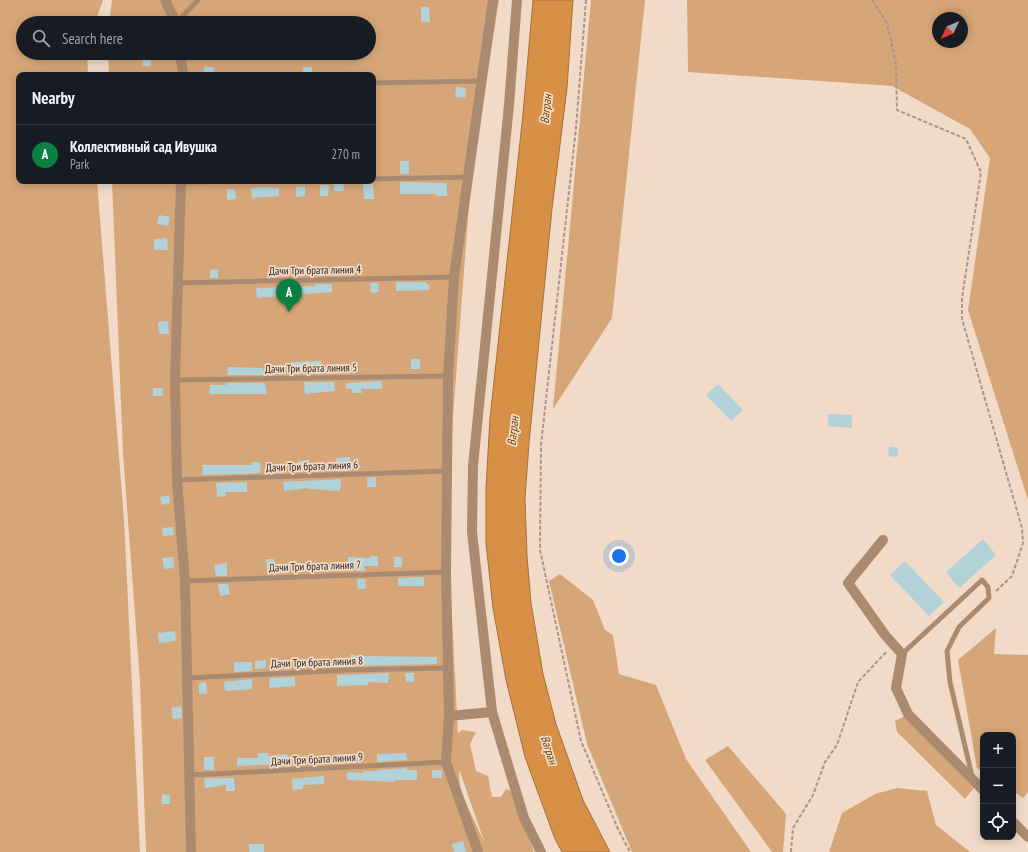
<!DOCTYPE html>
<meta charset="utf-8">
<style>
:root{--surface:#171b24;--page:#20242c;--text:#f1f3f6;--muted:#9ea1a6;--line:#363941;--accent:#0b8043}
body{margin:0;font-family:"PT Sans Narrow",sans-serif;background:var(--page);color:var(--text)}
.controls{position:absolute;right:12px;bottom:12px;display:grid;overflow:hidden;border-radius:8px;box-shadow:0 2px 10px #0003}
.controls button{width:36px;height:36px;display:grid;place-items:center;padding:0;border:0;border-bottom:1px solid var(--line);background:var(--surface);color:var(--text);font:20px sans-serif}
.compass{position:absolute;left:932px;top:12px;width:36px;height:36px;border-radius:50%;background:var(--surface);box-shadow:0 2px 10px #0003;rotate:226deg}
.you{position:absolute;left:619px;top:556px;width:14px;height:14px;margin:-10px;border:3px solid #fff;border-radius:50%;background:#1a73e8;box-shadow:0 0 0 6px #1a73e833}
.badge{display:grid;place-items:center;width:26px;height:26px;border-radius:50%;background:var(--accent);color:#fff;font-size:13px;font-weight:700}
.pin{position:absolute;translate:-50% -33px;filter:drop-shadow(0 1px 2px #0008)}
.pin::after{content:'';position:absolute;top:21px;width:14px;height:12px;background:inherit;clip-path:polygon(0 0,100% 0,50% 100%)}
.list{margin:0;padding:0;list-style:none}
h2{display:flex;justify-content:space-between;align-items:center;height:52px;margin:0;padding:0 16px;font-size:17px}
h2 small{font-size:13px;font-weight:400;color:var(--muted)}
.list li{display:grid;grid-template-columns:26px 1fr auto;gap:12px;align-items:center;box-sizing:border-box;height:60px;padding:0 16px;border-top:1px solid var(--line)}
.list b{display:block;font-size:15px;white-space:nowrap}
.list p{margin:0;font-size:13px;white-space:nowrap;color:var(--muted)}
.list em{font-size:13px;font-style:normal;color:var(--muted)}
.icon{flex:none;width:22px;height:22px;fill:none;stroke:currentColor;stroke-width:2;stroke-linecap:round;stroke-linejoin:round}
.map{position:relative;flex:none;width:1028px;height:852px;overflow:hidden}
.search{position:absolute;background:var(--surface);box-shadow:0 2px 10px #0003;left:16px;top:16px;width:360px;height:44px;display:flex;align-items:center;gap:10px;box-sizing:border-box;padding:0 14px;border-radius:22px;color:var(--muted);font-size:15px}
.panel{position:absolute;background:var(--surface);box-shadow:0 2px 10px #0003;left:16px;top:72px;width:360px;height:112px;border-radius:8px}
.map>svg:first-child{display:block}
</style>
<div class="map">
<svg width="1028" height="852" viewBox="0 0 1028 852">
<rect width="100%" height="100%" fill="#f1dbc8"/>
<g fill="#d7a678" fill-rule="evenodd">
<path d="M0,0H103L95,23H23V53H87L88,75H19V181H97L124,519L140,852H0Z"/>
<path d="M112,0H499L471,178L451,443L450,579L458,733L462,730L476,732L470,744L476,771L488,776L492,797H501L506,789L512,791L534,852H146L140,682L123,453L112,181H373V75H109L108,53H369V23H109ZM459,772H460L485,844L460,790Z"/>
<path d="M591,0H645L612,318L553,409Z"/>
<path d="M687,0H1028V500L968,310L990,158L970,129L892,86L688,72ZM938,18H962V42H938Z"/>
<path d="M560,574L593,600L605,630L613,635L619,674L656,685L686,759L751,852H632L587,744L549,581Z"/>
<path d="M996,628L994,654L1028,655V792L1023,798L1013,791V735H983V772L977,768L958,660Z"/>
<path d="M905,716L974,788L965,799L897,732L895,721Z"/>
<path d="M728,746L786,814L783,852H772L705,760Z"/>
<path d="M897,788L927,791L936,825L970,852H829L842,813L875,794Z"/>
</g>
<path fill="#d89047" stroke="#a6703b" d="M533,0H573L567,88L552,209L529,443L525,498L527,556L531,603L543,674L556,724L583,800L610,852H562L555,839L525,757L506,680L493,608L486,543V488L490,418L523,114Z"/>
<g fill="#b2d2d9">
<path d="M421,7H429L430,22H421Z"/>
<path d="M142,57H150L151,66H143Z"/>
<path d="M204,67H214L213,75H203Z"/>
<path d="M303,67H312V75H302Z"/>
<path d="M456,87L466,88L465,98L455,97Z"/>
<rect x="400" y="161" width="9" height="13"/>
<path d="M343,181L344,191H334V182Z"/>
<path d="M400,182L447,183V196H436V194H400Z"/>
<path d="M363,184H373L374,199H364Z"/>
<path d="M320,185H329L328,196H320Z"/>
<path d="M305,186V196L296,197V187Z"/>
<path d="M260,187L279,188V196L252,198L251,188Z"/>
<path d="M227,189H235L236,199L227,200Z"/>
<path d="M159,215L170,217L168,226L157,224Z"/>
<path d="M167,238L168,250H154V239Z"/>
<path d="M218,269V278H210V270Z"/>
<path d="M396,282H426V284H429V290L396,291Z"/>
<path d="M370,283H378L379,292L371,293Z"/>
<path d="M315,284H332V292L257,298L256,288L291,287L315,286Z"/>
<path d="M168,321L169,334H159L158,322Z"/>
<rect x="411" y="359" width="9" height="10"/>
<path d="M321,361V374L292,372V362Z"/>
<path d="M228,367L263,368L264,375H227Z"/>
<path d="M382,381V389H361L362,393H352V389H346V383Z"/>
<path d="M304,382H334L335,391L305,394Z"/>
<path d="M226,383H265L267,394H209L210,385H226Z"/>
<path d="M718,384L743,410L731,421L706,395Z"/>
<rect x="153" y="388" width="10" height="8"/>
<path d="M828,414L852,415V428L828,426Z"/>
<path d="M889,446L898,448L897,457L888,456Z"/>
<path d="M350,457L352,470L337,471L336,458Z"/>
<path d="M298,461H306L305,472H298Z"/>
<path d="M251,462H260L261,473L203,475L202,465H252Z"/>
<path d="M376,477V487H367V478Z"/>
<path d="M341,479L340,491L309,489V488L284,491L283,482Z"/>
<path d="M247,482V492H225L226,496L217,497L216,483Z"/>
<path d="M169,495L170,503L162,505L160,497Z"/>
<path d="M173,527L174,535L163,536L162,528Z"/>
<path d="M983,539L996,555L959,588L946,572Z"/>
<path d="M370,556H378V566H364L365,571H357V568L348,567V557L370,558Z"/>
<path d="M173,557L174,568L164,569L162,558Z"/>
<rect x="394" y="557" width="8" height="10"/>
<path d="M266,559H274L275,571H267Z"/>
<path d="M905,561L944,602L929,616L890,575Z"/>
<path d="M227,563V576H216L214,565Z"/>
<path d="M424,577V586H398V578Z"/>
<path d="M357,579H365L366,589H358Z"/>
<path d="M218,584H228L230,594L220,596Z"/>
<path d="M175,631L176,641L159,643L158,633Z"/>
<path d="M351,654L359,656L437,657V664L350,666Z"/>
<path d="M266,660V668L255,669V661Z"/>
<path d="M234,662H252V671L234,672Z"/>
<path d="M389,673L388,683L368,682V685L337,686V675Z"/>
<path d="M405,673H414V682H406Z"/>
<path d="M295,677V686L269,688L270,678Z"/>
<path d="M252,679V689L225,691L224,682Z"/>
<path d="M206,682L207,694H199V683Z"/>
<path d="M181,706L182,718L173,719L171,708Z"/>
<path d="M258,753H268V756L288,754L289,764L237,766V758H258Z"/>
<path d="M406,753L407,760L377,762V754Z"/>
<rect x="204" y="757" width="10" height="13"/>
<path d="M407,768V770H417V780H395V782L347,780V772L363,773V771H377V770Z"/>
<rect x="432" y="770" width="10" height="8"/>
<path d="M324,776V784L303,785V789L293,790L292,779Z"/>
<path d="M204,778H234L235,791H226V785L205,788Z"/>
<path d="M162,794L170,795V804H162Z"/>
<path d="M463,841L466,852H454L452,844Z"/>
<rect x="249" y="844" width="15" height="8"/>
</g>
<g fill="none" stroke-linecap="round" stroke-linejoin="round">
<g stroke="#a79688" stroke-width="2" stroke-dasharray="4 2" stroke-linecap="butt">
<path d="M586,0L576,128L541,445L540,550L581,741L618,829L630,852"/>
<path d="M872,0L887,23L896,64L897,110L966,139L981,172L962,298V319L1022,528L1023,543L1012,576L995,592"/>
<path d="M791,852L793,828L813,795L825,762L837,745L858,682L887,651"/>
</g>
<g stroke="#ab8b6f" stroke-width="5">
<path d="M176,23L198,0"/>
<path d="M373,83L480,81"/>
<path d="M373,179L467,177"/>
<path d="M181,182L252,181"/>
<path d="M177,283L454,277"/>
<path d="M175,380L448,376"/>
<path d="M177,480L447,471"/>
<path d="M185,581L446,572"/>
<path d="M902,654L982,580L988,587L989,598L959,627L947,651L950,682L972,776"/>
<path d="M187,678L349,670L448,668"/>
<path d="M190,775L446,762"/>
</g>
<g stroke="#ab8b6f" stroke-width="10">
<path d="M165,0L176,23"/>
<path d="M517,0L509,105L473,466L472,532L492,712L524,818L541,852"/>
<path d="M180,53L183,75"/>
<path d="M181,181L175,380L177,480L185,581L191,852"/>
<path d="M883,540L848,583L885,635L902,654L896,688L908,714L983,790"/>
<path d="M449,716L492,712"/>
<path d="M1013,822L1028,837"/>
<path d="M478,852L446,762L449,716L446,572L448,376L454,277L493,0"/>
</g>
</g>
<g text-anchor="middle" stroke-width="3.5" stroke-linejoin="round" paint-order="stroke">
<g font-size="11" fill="#302720" stroke="#f1dbc8">
<text transform="translate(315 270) rotate(-1)" y="4">Дачи Три брата линия 4</text>
<text transform="translate(311 368) rotate(-1)" y="4">Дачи Три брата линия 5</text>
<text transform="translate(312 466) rotate(-2)" y="4">Дачи Три брата линия 6</text>
<text transform="translate(315 566) rotate(-2)" y="4">Дачи Три брата линия 7</text>
<text transform="translate(317 662) rotate(-2)" y="4">Дачи Три брата линия 8</text>
<text transform="translate(317 759) rotate(-3)" y="4">Дачи Три брата линия 9</text>
</g>
<g font-size="12" font-style="italic" fill="#6f4004" stroke="#f1dbc8">
<text transform="translate(546 109) rotate(-84)" y="4">Вагран</text>
<text transform="translate(513 431) rotate(-84)" y="4">Вагран</text>
<text transform="translate(549 750) rotate(72)" y="4">Вагран</text>
</g>
</g>
</svg>
<div class="controls">
<button>+</button>
<button>−</button>
<button><svg class="icon" aria-label="locate" viewBox="0 0 24 24"><circle cx="12" cy="12" r="6"/><path d="M12 2v4M12 18v4M2 12h4M18 12h4"/></svg></button>
</div>
<svg class="compass" viewBox="-18 -18 36 36"><path d="M0-13l5 13h-10z" fill="#e53935"/><path d="M0 13l5-13h-10z" fill="#9ea1a6"/></svg>
<div class="you"></div>
<div class="pin badge" style="left:289px;top:312px">A</div>
<div class="search"><svg class="icon" aria-label="search" viewBox="0 0 24 24"><circle cx="10" cy="10" r="6"/><path d="M15 15l6 6"/></svg>Search here</div>
<section class="panel">
<h2>Nearby<small></small></h2>
<ul class="list">
<li><span class="badge">A</span><div><b>Коллективный сад Ивушка</b><p>Park</p></div><em>270 m</em></li>
</ul>
</section>
</div>
